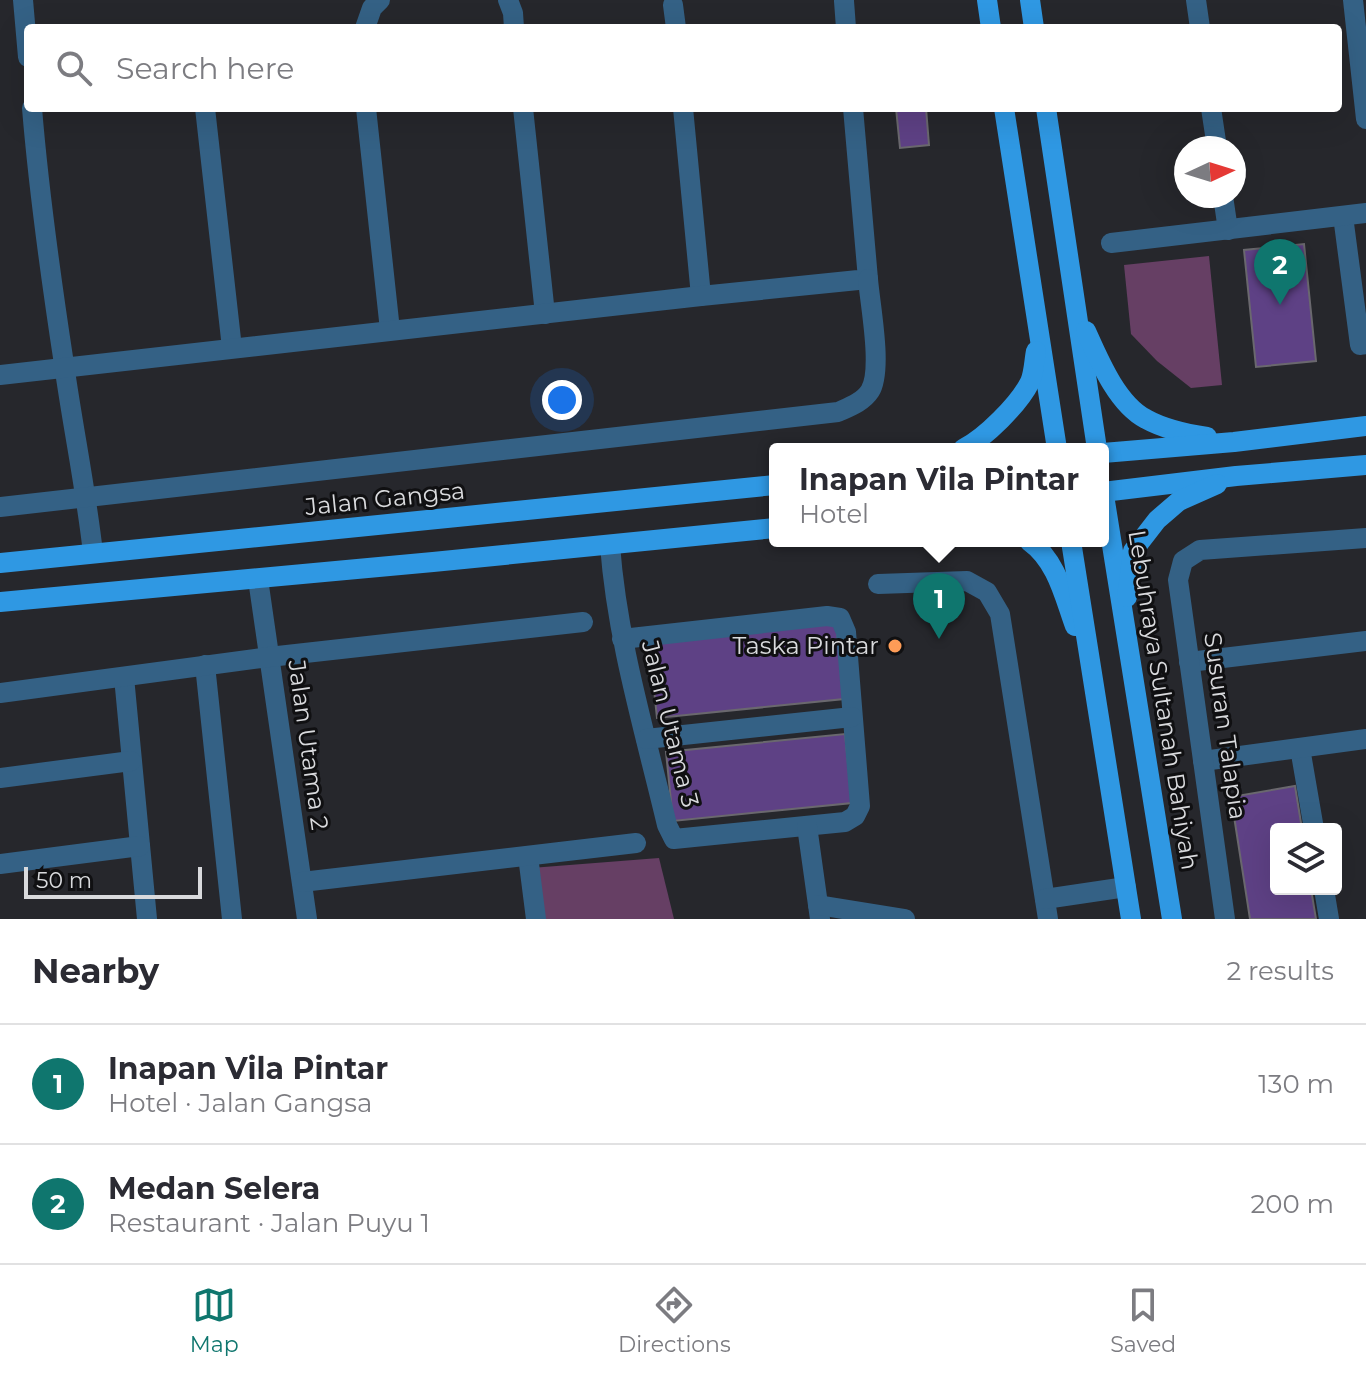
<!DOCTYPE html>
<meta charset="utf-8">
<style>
:root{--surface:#fff;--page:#f2f2f3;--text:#2b2b33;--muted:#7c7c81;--line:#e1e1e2;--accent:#0f766e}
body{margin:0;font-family:Montserrat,sans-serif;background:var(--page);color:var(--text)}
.controls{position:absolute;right:24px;bottom:24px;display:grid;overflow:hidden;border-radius:8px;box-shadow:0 8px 32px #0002}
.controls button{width:72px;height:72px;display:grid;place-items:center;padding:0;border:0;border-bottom:2px solid var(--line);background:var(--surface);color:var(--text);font:40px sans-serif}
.compass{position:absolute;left:1174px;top:136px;width:72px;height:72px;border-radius:50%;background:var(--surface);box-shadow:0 8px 32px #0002;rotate:86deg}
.scale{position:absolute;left:24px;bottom:20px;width:178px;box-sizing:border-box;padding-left:8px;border:4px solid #d9dadd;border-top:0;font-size:22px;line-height:28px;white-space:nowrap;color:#d9dadd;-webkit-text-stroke:6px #101012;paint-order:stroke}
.you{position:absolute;left:562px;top:400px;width:28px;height:28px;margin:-20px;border:6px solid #fff;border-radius:50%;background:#1a73e8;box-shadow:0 0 0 12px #1a73e833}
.badge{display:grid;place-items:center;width:52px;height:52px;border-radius:50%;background:var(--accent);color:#fff;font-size:26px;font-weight:700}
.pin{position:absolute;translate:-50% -66px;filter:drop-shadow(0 2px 4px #0008)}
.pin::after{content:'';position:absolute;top:42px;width:28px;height:24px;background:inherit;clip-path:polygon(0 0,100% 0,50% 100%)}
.popup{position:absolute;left:769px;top:443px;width:340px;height:104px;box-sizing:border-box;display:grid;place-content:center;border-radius:8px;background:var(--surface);filter:drop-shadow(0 2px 6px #0005);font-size:26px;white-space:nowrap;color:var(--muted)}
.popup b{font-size:30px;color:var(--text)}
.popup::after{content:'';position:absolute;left:50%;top:100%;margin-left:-16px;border:16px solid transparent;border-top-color:var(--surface)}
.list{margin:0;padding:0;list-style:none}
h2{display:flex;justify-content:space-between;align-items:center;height:104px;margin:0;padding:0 32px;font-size:34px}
h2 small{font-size:26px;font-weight:400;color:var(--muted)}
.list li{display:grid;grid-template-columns:52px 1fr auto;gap:24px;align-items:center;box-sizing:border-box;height:120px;padding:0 32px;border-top:2px solid var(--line)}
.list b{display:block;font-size:30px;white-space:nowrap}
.list p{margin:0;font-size:26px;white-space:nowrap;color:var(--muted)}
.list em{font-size:26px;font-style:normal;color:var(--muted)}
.icon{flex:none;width:44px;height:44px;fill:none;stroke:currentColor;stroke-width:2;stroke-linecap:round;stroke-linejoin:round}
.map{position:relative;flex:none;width:1366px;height:919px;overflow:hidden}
.search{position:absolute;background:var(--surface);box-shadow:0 8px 32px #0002;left:24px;right:24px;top:24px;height:88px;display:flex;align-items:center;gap:20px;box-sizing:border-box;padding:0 28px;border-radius:8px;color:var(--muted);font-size:30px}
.sheet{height:344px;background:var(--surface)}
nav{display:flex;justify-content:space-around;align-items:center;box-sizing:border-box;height:112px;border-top:2px solid var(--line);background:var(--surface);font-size:22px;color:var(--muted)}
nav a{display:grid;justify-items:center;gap:4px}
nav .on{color:var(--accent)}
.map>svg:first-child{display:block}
</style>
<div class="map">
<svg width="1366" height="919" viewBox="0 0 1366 919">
<rect width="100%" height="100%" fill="#26272c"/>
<g fill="#663f64">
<path d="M1209,256L1222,385L1191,388L1157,361L1131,334L1124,265Z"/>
<path d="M659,858L674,919H535L531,868Z"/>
</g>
<g fill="#5e4185" stroke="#6a686e" stroke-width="2">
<path d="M896,108H926L929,145L900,148Z"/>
<path d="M1304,244L1316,361L1256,367L1244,250Z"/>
<path d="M836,623L844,699L657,718L649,642Z"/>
<path d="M845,734L852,803L673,821L666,752Z"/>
<path d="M1295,786L1302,829H1276V889H1311L1316,919H1250L1231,797Z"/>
</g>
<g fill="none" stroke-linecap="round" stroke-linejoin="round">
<g stroke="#346185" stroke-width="20">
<path d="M23,0L28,57"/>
<path d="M508,0L513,13L514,28"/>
<path d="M1196,0L1200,28"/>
<path d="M1353,0L1366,119"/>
<path d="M844,1L846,28"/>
<path d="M673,5L676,28"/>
<path d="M365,28L372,8L380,0"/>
<path d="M32,108C39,194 51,279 64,364C73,428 86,490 93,553"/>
<path d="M205,108L232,348"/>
<path d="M366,108L390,330"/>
<path d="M523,108L545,314"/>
<path d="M683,108L701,296"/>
<path d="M1211,108L1217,148"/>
<path d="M1223,196L1228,230"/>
<path d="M1343,216L1360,345L1366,344"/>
<path d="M1111,243L1366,213"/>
<path d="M0,375L701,296L868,279L853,108"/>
<path d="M0,507L838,412C849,407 863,402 870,391C883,370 870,305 868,279"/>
<path d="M610,545C617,640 645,732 667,825L674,839L845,822L855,816L860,806L846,632L840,618L827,616L622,639"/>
<path d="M258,579L307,919"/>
<path d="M878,584L967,581L987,592L1000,614L1048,919"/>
<path d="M1189,662L1366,641"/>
<path d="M205,665L232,919"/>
<path d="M124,677L147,919"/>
<path d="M0,693L269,657L583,622"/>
<path d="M646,739L852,717"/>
<path d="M1300,748L1314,829"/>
<path d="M1203,761L1366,739"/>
<path d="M0,778L131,761"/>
<path d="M807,826L820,919"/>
<path d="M528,856L536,919"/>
<path d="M0,864L140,846"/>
<path d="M302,882L636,843"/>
<path d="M1324,889L1329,919"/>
<path d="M1045,899L1126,887"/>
<path d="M818,905L905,919"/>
<path d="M1225,919L1178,580L1183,561L1200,550L1366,538"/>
</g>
<g stroke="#2f98e3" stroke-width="20">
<path d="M987,0L991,28"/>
<path d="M1030,0L1034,28"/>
<path d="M1004,108L1057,449"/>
<path d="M1046,108L1097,449"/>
<path d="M1086,331C1099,360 1117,404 1146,419C1164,429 1187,434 1207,437"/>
<path d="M963,449C985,438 1019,404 1030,382C1034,373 1034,361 1036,351"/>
<path d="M1103,453L1234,442L1366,426"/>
<path d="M1103,489L1172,919"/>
<path d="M1103,492L1236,476L1366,465"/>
<path d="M1029,541C1057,561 1064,596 1075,626"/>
<path d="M1071,541L1131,919"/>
<path d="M0,563L775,485"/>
<path d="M1127,597L1133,551L1157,520L1179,501L1217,484"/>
<path d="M0,602L433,562L775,528"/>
</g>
</g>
<circle fill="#fe9c57" stroke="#101012" stroke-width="3" cx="895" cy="646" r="8"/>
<g text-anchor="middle" stroke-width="6" stroke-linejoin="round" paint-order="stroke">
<g font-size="24" fill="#d9dadd" stroke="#101012">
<text transform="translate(385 499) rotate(-6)" y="8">Jalan Gangsa</text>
<text transform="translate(1163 700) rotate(81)" y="8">Lebuhraya Sultanah Bahiyah</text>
<text transform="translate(670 724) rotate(76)" y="8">Jalan Utama 3</text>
<text transform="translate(1225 726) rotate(82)" y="8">Susuran Talapia</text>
<text transform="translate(308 745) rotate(82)" y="8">Jalan Utama 2</text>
</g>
<g font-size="24" fill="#d9dadd" stroke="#101012" text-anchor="end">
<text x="879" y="654">Taska Pintar</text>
</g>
</g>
</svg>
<div class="controls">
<button><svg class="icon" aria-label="layers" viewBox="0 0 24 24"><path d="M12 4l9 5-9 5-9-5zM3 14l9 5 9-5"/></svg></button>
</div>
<svg class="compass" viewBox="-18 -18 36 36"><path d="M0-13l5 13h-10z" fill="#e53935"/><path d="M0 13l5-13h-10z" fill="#7c7c81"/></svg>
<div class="scale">50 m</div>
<div class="you"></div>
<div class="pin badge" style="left:939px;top:639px">1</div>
<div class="popup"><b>Inapan Vila Pintar</b>Hotel</div>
<div class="pin badge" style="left:1280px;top:305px">2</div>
<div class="search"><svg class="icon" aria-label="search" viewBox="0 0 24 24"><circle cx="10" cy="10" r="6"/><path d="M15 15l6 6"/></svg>Search here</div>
</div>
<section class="sheet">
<h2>Nearby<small>2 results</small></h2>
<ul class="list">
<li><span class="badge">1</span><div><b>Inapan Vila Pintar</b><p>Hotel · Jalan Gangsa</p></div><em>130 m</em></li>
<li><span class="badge">2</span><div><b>Medan Selera</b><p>Restaurant · Jalan Puyu 1</p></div><em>200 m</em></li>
</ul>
</section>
<nav>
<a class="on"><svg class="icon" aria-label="map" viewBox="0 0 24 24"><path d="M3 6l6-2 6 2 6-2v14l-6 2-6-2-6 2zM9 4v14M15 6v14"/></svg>Map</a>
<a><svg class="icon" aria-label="directions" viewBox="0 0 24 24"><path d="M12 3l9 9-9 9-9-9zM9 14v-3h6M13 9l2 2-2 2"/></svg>Directions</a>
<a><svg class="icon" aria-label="saved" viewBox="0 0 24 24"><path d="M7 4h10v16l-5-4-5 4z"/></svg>Saved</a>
</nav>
